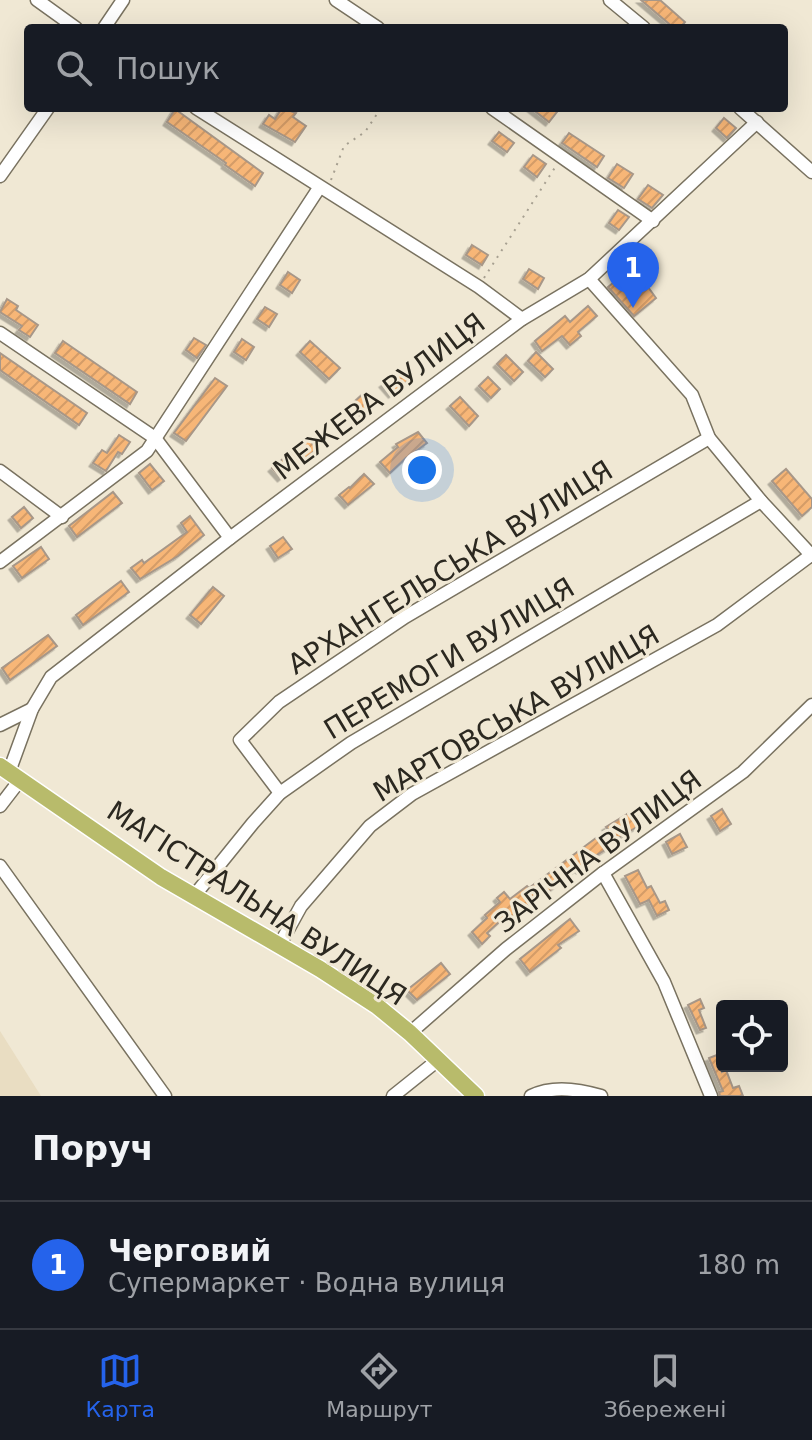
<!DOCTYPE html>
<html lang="uk">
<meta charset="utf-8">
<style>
:root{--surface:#171b24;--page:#242831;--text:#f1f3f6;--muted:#9ea1a6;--line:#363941;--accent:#2563eb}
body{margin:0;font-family:"DejaVu Sans",sans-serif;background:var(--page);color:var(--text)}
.controls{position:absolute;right:24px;bottom:24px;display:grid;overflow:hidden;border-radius:8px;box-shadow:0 8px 32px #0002}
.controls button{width:72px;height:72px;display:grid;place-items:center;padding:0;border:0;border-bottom:2px solid var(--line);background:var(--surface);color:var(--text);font:40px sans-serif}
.you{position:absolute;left:422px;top:470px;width:28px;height:28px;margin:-20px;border:6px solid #fff;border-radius:50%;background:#1a73e8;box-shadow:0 0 0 12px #1a73e833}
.badge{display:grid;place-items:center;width:52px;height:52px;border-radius:50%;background:var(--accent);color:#fff;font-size:26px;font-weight:700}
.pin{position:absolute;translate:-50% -66px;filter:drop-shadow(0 2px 4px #0008)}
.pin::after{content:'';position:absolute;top:42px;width:28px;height:24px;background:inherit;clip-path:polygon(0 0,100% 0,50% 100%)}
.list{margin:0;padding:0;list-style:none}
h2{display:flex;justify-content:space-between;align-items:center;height:104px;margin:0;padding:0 32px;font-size:34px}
h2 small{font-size:26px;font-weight:400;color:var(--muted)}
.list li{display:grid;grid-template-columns:52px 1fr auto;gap:24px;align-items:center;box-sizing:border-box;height:128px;padding:0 32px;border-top:2px solid var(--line)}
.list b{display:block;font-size:30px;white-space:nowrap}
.list p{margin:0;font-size:26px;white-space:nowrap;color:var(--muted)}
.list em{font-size:26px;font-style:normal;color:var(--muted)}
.icon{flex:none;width:44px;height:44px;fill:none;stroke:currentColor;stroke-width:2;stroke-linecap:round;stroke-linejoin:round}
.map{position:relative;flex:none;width:812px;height:1096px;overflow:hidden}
.search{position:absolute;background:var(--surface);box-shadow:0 8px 32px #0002;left:24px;right:24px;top:24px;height:88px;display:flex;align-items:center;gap:20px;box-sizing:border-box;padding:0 28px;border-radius:8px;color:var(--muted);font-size:30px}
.sheet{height:232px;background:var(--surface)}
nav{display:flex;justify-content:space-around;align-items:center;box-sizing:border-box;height:112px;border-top:2px solid var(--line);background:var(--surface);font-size:22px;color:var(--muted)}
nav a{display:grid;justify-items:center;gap:4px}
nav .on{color:var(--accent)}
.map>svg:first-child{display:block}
</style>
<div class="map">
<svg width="812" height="1096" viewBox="0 0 812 1096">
<defs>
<pattern id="building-hatch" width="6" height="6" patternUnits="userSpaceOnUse" patternTransform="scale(2)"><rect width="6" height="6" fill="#f7b677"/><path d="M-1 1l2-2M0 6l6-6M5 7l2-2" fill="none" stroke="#d49c67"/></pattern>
<filter id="shadow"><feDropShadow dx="-3.5" dy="3.5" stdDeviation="0" flood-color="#0004"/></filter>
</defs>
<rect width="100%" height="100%" fill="#f0e8d4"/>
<path fill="#e9ddc2" d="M0,1031L41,1096H0Z"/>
<g fill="url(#building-hatch)" stroke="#a79788" stroke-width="2" filter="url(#shadow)">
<path d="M641,0H660L685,22L680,28H674Z"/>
<path d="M282,108L296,113L293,117L306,126L295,142L263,124L269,115L275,119Z"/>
<path d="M531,108H560L549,122Z"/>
<path d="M175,109L263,173L255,186L225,165L226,163L167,122Z"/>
<path d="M724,118L736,128L727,138L716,128Z"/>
<path d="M499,132L514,143L507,152L492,141Z"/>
<path d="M569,133L604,156L597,167L562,143Z"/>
<path d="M533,155L546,164L537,177L524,167Z"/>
<path d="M617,164L633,174L624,188L608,178Z"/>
<path d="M648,185L663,195L652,208L638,199Z"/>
<path d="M618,210L629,217L619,230L609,223Z"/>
<path d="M472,245L488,255L482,265L466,255Z"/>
<path d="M529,269L544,278L538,289L523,279Z"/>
<path d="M288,272L300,280L292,293L280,285Z"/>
<path d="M618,279L630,294L645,283L656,298L634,316L608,287Z"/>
<path d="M7,299L18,306L16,310L38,325L30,337L19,330L22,326L0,312Z"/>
<path d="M588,306L597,316L578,332L581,336L570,345L562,336L542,351L535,341L565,316L570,322Z"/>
<path d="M265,307L277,314L269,327L257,319Z"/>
<path d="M194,338L206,345L197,358L186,350Z"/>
<path d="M242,339L254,347L246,360L234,352Z"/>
<path d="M63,341L137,392L130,404L55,353Z"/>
<path d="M310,341L340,368L329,379L300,352Z"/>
<path d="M536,352L553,369L545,377L528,361Z"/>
<path d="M0,353L87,413L79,425L0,370Z"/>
<path d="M506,355L523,372L514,381L497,364Z"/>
<path d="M401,371L409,380L392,394L383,384Z"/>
<path d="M488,377L500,389L491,398L479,386Z"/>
<path d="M215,378L227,386L186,441L174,433Z"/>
<path d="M365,392L375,402L364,413L354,402Z"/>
<path d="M460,397L478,416L469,426L450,406Z"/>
<path d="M418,432L427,443L416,451L418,453L409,461L406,458L390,473L380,462L398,447L396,444Z"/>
<path d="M119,435L130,442L122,454L118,452L106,471L93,463L102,450L107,453Z"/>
<path d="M308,438L317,449L281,478L272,468Z"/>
<path d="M150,464L164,481L152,490L139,473Z"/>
<path d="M786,469L812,499V507L802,516L772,481Z"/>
<path d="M364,474L374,484L348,505L339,495L349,487L350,488Z"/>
<path d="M113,492L122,503L77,537L69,526Z"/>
<path d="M24,507L33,518L21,528L12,517Z"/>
<path d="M190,516L204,535L178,556L140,579L131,568L142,560L144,563L187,532L181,523Z"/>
<path d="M283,537L292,549L278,558L270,546Z"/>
<path d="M41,547L49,559L22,578L13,566Z"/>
<path d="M121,581L129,592L83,625L76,615Z"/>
<path d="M213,587L224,596L201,624L190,615Z"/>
<path d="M48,635L57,646L10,680L2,668Z"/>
<path d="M722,809L731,824L720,831L711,816Z"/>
<path d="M634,810L642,824L606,845L608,848L589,860L591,863L580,870L578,868L548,892L546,890L513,918L509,913L487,933L490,936L482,944L472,932L487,918L485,915L500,902L497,898L504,892L510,899L527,886L529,888L608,829L606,827Z"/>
<path d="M680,834L687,847L672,854L666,842Z"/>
<path d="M638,870L647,888L651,886L660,903L665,901L669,910L657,916L649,900L640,904L625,876Z"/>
<path d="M570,919L579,931L558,945L561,948L530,972L520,959Z"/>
<path d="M441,963L450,974L417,1000L407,990Z"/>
<path d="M700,999L704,1008L699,1010L706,1028L700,1030L688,1005Z"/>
<path d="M722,1053V1072L726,1070L733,1088L739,1086L743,1096H720L719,1092L723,1091L709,1058Z"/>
</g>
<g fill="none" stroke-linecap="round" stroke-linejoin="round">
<g stroke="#797260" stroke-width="15">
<g id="minor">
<path d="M37,0L76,28"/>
<path d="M336,0L378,28"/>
<path d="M610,0L644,28"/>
<path d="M104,28L123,0"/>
<path d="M196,108L479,287L522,319"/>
<path d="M492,108L653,221"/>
<path d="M740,108L812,172"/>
<path d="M0,176L48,108"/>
<path d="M589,279L692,395L709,438L761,501L812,556"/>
<path d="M0,333L155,438L230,538"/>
<path d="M0,471L62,517"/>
<path d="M0,562L147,451L319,188"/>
<path d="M0,725L32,709"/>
<path d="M9,772L32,709L51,677L230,538L522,319L589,279L757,122"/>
<path d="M280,793L240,740L279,702L405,617L709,438"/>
<path d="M0,806L20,780"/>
<path d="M0,866L165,1096"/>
<path d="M603,873L664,982L711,1096"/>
<path d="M194,896L253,823L280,793L351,743L761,501"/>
<path d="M279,946L301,906L370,826L412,794L717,625L811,555"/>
<path d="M410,1033L506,949L603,873L743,772L812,705"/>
<path d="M393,1096L438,1060"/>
<path d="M531,1096C553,1085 578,1089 601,1096"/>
</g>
</g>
<g stroke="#fff" stroke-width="19">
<path id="major" d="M0,766L161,877L320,969L377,1006L410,1033L476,1096"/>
</g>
<g stroke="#a7a091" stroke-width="2" stroke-dasharray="2 6" stroke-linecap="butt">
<path d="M331,180L344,146L365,132L381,108"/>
<path d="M484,278L556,166"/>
</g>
<use href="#minor" stroke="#fff" stroke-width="12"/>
<use href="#major" stroke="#b8bb6b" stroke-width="16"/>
</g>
<g text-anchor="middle" stroke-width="6" stroke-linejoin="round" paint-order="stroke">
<g font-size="28" fill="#2b2820" stroke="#f0e8d4">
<text transform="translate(379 396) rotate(-37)" y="10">МЕЖЕВА ВУЛИЦЯ</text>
<text transform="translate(450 567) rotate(-32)" y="10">АРХАНГЕЛЬСЬКА ВУЛИЦЯ</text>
<text transform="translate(449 658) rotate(-31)" y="10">ПЕРЕМОГИ ВУЛИЦЯ</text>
<text transform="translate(516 713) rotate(-30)" y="10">МАРТОВСЬКА ВУЛИЦЯ</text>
<text transform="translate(598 851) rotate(-37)" y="10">ЗАРІЧНА ВУЛИЦЯ</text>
<text transform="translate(257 903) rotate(33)" y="10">МАГІСТРАЛЬНА ВУЛИЦЯ</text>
</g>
</g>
</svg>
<div class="controls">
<button><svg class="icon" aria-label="locate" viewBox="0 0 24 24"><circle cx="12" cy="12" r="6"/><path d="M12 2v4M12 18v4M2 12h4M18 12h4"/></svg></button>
</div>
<div class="you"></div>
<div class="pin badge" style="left:633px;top:308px">1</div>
<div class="search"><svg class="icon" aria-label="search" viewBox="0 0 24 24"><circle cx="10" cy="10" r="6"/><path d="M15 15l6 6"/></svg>Пошук</div>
</div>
<section class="sheet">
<h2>Поруч<small></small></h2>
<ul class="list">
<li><span class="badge">1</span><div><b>Черговий</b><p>Супермаркет · Водна вулиця</p></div><em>180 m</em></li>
</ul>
</section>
<nav>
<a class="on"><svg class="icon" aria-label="map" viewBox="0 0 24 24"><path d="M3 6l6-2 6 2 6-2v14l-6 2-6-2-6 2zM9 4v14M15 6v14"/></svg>Карта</a>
<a><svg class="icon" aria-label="directions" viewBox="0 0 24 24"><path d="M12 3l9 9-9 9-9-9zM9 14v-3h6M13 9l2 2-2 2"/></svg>Маршрут</a>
<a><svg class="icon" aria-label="saved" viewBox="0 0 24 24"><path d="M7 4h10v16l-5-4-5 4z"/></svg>Збережені</a>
</nav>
